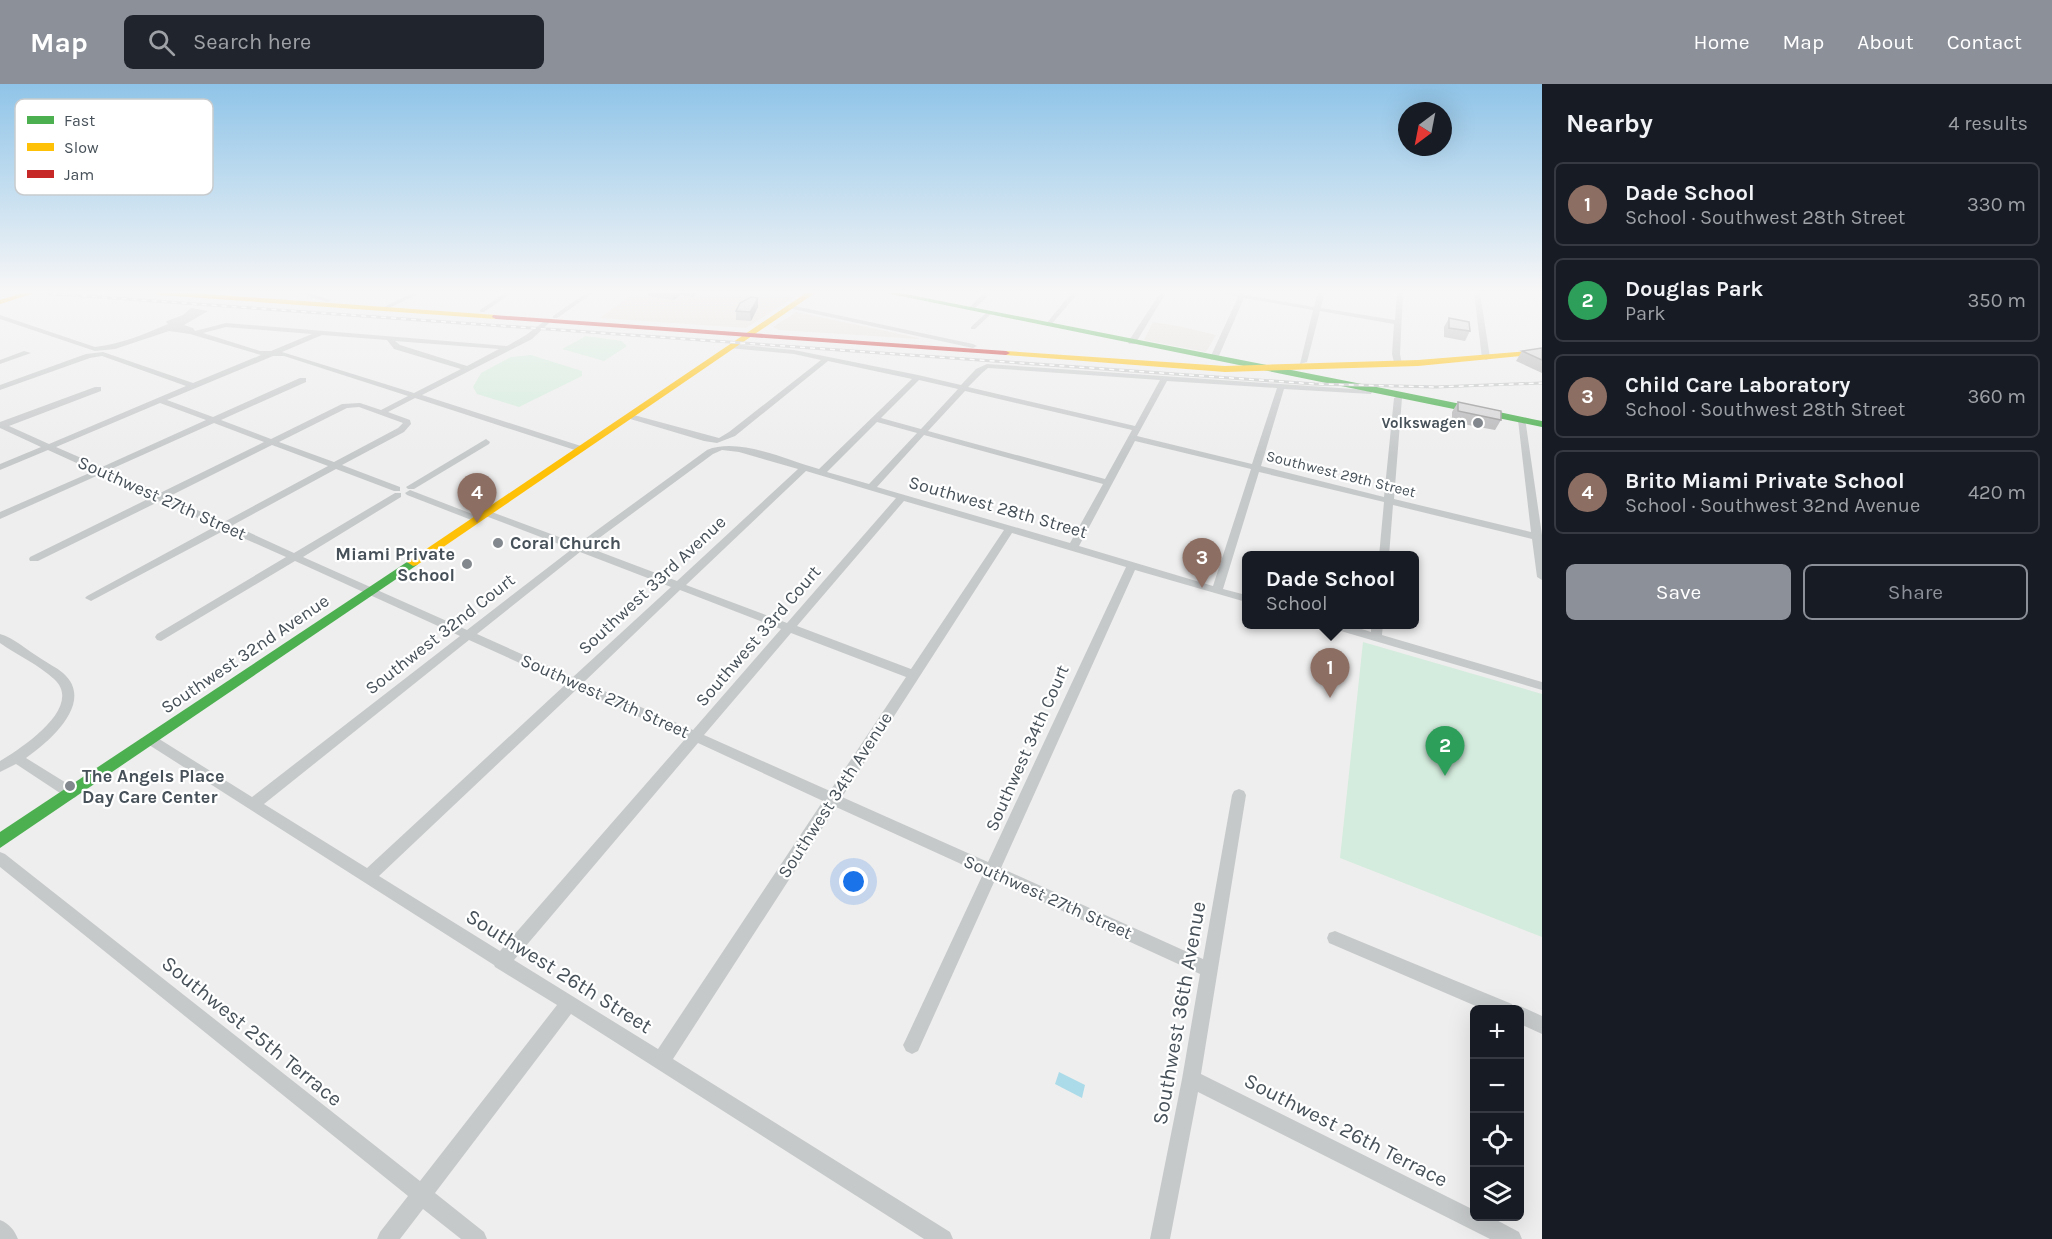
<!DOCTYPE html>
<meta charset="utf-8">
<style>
:root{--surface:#171b24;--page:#20242c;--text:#f1f3f6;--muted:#9ea1a6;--line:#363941;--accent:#8c9099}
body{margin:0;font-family:Karla,sans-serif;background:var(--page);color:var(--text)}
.controls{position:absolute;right:18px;bottom:18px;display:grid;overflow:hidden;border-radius:9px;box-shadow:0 6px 24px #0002}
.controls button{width:54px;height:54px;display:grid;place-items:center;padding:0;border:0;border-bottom:2px solid var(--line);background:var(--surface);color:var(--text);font:30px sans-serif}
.compass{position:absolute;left:1398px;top:18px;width:54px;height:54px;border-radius:50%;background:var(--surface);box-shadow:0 6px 24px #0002;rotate:212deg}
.you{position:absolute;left:854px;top:798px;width:21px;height:21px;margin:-15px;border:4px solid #fff;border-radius:50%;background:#1a73e8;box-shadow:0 0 0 9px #1a73e833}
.badge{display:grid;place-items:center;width:39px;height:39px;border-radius:50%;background:var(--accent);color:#fff;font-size:20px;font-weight:700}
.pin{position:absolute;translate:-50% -50px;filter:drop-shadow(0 2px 3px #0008)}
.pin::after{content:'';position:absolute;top:32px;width:21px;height:18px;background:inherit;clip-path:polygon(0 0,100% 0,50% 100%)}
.popup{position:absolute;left:1242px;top:467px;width:177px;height:78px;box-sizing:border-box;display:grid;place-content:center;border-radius:9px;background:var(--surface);filter:drop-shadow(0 2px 4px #0005);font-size:20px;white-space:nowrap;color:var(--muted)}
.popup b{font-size:22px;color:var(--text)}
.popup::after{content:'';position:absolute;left:50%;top:100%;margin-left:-12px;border:12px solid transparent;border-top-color:var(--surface)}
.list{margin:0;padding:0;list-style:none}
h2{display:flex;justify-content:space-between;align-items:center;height:78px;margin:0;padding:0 24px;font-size:26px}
h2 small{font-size:20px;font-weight:400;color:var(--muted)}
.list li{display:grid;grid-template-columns:39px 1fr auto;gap:18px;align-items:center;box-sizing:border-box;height:84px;margin:0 12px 12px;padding:0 12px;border:2px solid var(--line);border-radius:9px}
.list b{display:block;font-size:22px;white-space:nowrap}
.list p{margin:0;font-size:20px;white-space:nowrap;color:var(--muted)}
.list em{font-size:20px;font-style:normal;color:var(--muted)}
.actions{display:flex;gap:12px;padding:18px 24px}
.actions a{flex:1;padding:14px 0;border:2px solid var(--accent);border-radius:9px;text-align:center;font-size:21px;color:var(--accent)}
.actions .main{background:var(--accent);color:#fff}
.icon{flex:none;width:33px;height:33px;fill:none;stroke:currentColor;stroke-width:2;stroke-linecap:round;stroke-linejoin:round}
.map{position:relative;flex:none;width:1542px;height:1155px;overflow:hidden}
header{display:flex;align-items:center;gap:36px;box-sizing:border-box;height:84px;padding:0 30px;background:var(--accent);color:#fff}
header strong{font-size:28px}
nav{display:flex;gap:33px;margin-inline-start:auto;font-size:21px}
.search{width:420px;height:54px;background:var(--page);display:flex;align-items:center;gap:15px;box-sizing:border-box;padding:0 21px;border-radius:9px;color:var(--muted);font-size:22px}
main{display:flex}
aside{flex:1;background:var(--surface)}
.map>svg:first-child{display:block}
</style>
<header>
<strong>Map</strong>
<div class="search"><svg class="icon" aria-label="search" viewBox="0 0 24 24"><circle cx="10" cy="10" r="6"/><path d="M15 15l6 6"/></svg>Search here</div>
<nav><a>Home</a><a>Map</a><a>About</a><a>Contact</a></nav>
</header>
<main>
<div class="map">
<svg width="1542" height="1155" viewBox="0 0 1542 1155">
<rect width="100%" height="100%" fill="#efeeee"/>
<g fill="#e4e2dc">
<path d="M634,209H801L746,244L600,234Z"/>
<path d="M796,228L918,254L919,255L779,246L773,243Z"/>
<path d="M1153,238L1183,243L1216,251L1206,268L1144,256Z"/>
</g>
<g fill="#d4ecdd">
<path d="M586,252L622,257L627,262L604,277L562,265Z"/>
<path d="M531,271L582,287V292L519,323L477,310L473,303L481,289L511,273Z"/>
<path d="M1363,558L1542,610V853L1340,774Z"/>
</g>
<path fill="#abdbe8" d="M1059,988L1085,1001L1082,1014L1055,1000Z"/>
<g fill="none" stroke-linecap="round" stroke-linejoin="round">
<g fill="#c6c9ca" fill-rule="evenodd">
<path d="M298,209H309L331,216L328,218Z"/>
<path d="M412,209H420L385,226L380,225Z"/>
<path d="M505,209H512L484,228H480V226Z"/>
<path d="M586,209H593L557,234H553V232Z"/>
<path d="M984,209H991L973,226H969V224Z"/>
<path d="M1071,209H1078L1050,242H1046V240Z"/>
<path d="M1160,209H1166L1135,260H1129L1128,258Z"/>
<path d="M1221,209H1246L1245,211L1314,223L1318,209H1324L1321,224L1395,236L1397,209H1403L1400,270L1402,280L1395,282L1392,270L1394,240L1320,227L1307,278L1300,280L1313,226L1244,214L1218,274L1211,276L1210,274L1238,213Z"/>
<path d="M1474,209H1480L1490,274L1486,276L1482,274Z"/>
<path d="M790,221L973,260L977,262L973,264L788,224V222Z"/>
<path d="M191,224L208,227L184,241L193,244L195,247L226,239L507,262L526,251L546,236H550V238L532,255L422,311L584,363V367H578L415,314L388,328L410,336L411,340L404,348L342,381L400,403V407H394L336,385L233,441L294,469L395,409H401V413L303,473L467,546L572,465L483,431V427H489L578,460L707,366C739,353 786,376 819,385L912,295L828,277L735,352L717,359L704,357L627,334L626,332L630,330L719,354L729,348L821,276L794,270L729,264L728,262L732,260L794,266L918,291L961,301L976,285L987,280L1368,306L1372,308L1371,310L1284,305L1261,382L1384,413L1394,314L1398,312L1402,314L1394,415L1531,448L1518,336L1525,334L1542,451V496L1537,493L1532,455L1393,421L1389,472H1379L1384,418L1259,388L1223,505L1246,511V518L1135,486L1001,784L1203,875L1232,711L1234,707L1239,705L1244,707L1246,711L1201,990L1474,1126V1132H1489L1519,1148L1522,1155H1490L1198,1008L1170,1155H1150L1182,995L1200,890L995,796L918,967L912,970L906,967L903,961L906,955L983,790L836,723L673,975L950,1148L953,1155H924L571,930L435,1109L484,1148L487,1155H461L423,1125L400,1155H377L380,1148L408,1112L0,783V768L5,770L420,1097L557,921L495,883L494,881L146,659L144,656L146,653H156L252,713L460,552L295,477L161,557L157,556L155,553L157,550L286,473L225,446L91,517L85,514L87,512L216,442L160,417L38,477H30L29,475L30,473L152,413L101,390L0,435V428L94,387L48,366L0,386V380L41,363L0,344V338L95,303H101V307L9,342L49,360L186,302L102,272L90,274L0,306V301L86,270L103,268L193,299L261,271L190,250L169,247L115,265L95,267L0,235V231L95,263C122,260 144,250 168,240L166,238L167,237L183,231ZM226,243L312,250L271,267H260L203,249ZM322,251L387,256L394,265L461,285L414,309L282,268ZM395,257L499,265L467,282L400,261ZM273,272H284L408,312L381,326L360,319L342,320L271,355L221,336L306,298V294H300L213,333L167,316ZM988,284L1160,296L1135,342L968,303L982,289ZM919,296L958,305L921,345L881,334ZM1167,297L1277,304L1252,380L1137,352ZM965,307L1132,346L1105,395L928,347ZM160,319L206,336L102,383L56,363ZM359,323L403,339L398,344L334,378L279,358L347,324ZM877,338L917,349L869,400L827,388ZM214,339L264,358L160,409L109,386ZM924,351L1103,400L1070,459L877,403ZM1135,357L1251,385L1213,502L1079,462ZM272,361L328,382L224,438L168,413ZM722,366L739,368L798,385L677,497L587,463L713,370ZM806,387L896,414L787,539L686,501ZM904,417L1004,446L911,585L797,542ZM1012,449L1126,483L988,778L842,713ZM580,468L671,503L573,593L477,550ZM680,506L781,545L693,646L584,598ZM791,549L906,593L830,707L704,651ZM469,556L566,600L367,784L264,720ZM577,605L686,654L500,867L379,792ZM698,659L823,717L658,965L514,876Z"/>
<path d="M987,228L992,229L975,245H971V243Z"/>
<path d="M24,267L31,269L0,280V276Z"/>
<path d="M486,355L490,358L489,360L414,405H408L406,403Z"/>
<path d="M410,406L480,433L482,435L477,438L474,437L407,411L405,409Z"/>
<path d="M1326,540H1346L1371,548V540H1383L1382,551L1542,598V606L1327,543Z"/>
<path d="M0,550C14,554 27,566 40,574C47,579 56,583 63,589C96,618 49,658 26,674L76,705L78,709L76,713L71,715L66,713L16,680L0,688V677C20,665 85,623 54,595C39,581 17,571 0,559Z"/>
<path d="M1335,847L1512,920L1514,925L1520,922L1542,932V950L1520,940V926H1485L1329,859L1327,854L1329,849Z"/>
<path d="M0,1136C10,1140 14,1146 18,1155H0Z"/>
</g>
<g fill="#4caf50" fill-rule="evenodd">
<path d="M886,209H901C1115,252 1329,292 1542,337V343Z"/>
<path d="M413,474L417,475L419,478L417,481L0,764V748Z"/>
</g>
<g fill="#ffc107" fill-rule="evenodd">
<path d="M23,209H35L0,220V216Z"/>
<path d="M156,209H191L496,231L500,233L496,235L160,211Z"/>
<path d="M806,209H815L417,481L413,482L407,478Z"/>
<path d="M1542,266V270L1418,282L1225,288L1006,271L1002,269L1006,267L1225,282L1418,276Z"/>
</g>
<path fill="#c62828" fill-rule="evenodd" d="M493,231L1006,267L1010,269L1006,271L496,235L492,233Z"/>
<g stroke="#c2c4c5" stroke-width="3">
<path id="rail" d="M42,209L1315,300L1436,303L1542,299"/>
</g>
<use href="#rail" stroke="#fff" stroke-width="1.5" stroke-dasharray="5" stroke-linecap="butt"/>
</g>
<g fill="#b7b7b9">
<path d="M648,209H697L693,213L680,211L674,216L648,212Z"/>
<path d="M758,223L751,237L736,236V227Z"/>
<path d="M1449,234L1470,247L1465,257L1444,253V243Z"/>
<path d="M1542,264V289L1516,277L1522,267Z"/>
<path d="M1458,318L1501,336L1495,346L1452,338V328Z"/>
</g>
<g fill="#959596">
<path d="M673,209H680V211L674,216Z"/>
<path d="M758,214V223L751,237L750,228Z"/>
</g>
<g fill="#d5d5d7" stroke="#959596" stroke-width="1.5">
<path d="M751,213L758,214L750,228L736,227L740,219Z"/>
<path d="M1449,234L1469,238L1470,247L1449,244Z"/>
<path d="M1542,264V276L1522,267Z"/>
<path d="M1458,318L1501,327V336L1458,327Z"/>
</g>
<linearGradient id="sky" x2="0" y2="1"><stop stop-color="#8fc4e8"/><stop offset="0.56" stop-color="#f8f7f7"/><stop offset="1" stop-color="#f8f7f7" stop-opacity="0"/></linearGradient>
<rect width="1542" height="371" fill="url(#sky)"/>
<g fill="#82888d" stroke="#fff" stroke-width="2">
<circle cx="1478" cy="339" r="6"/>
<circle cx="498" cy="459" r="6"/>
<circle cx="467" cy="480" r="6"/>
<circle cx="70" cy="702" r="6"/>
</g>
<g text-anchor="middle" stroke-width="4.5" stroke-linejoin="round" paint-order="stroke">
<g font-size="15" font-weight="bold" fill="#475159" stroke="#fff" text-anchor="end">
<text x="1466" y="344">Volkswagen</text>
</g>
<g font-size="15" fill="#475159" stroke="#fff">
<text transform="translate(1341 390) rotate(14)" y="5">Southwest 29th Street</text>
</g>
<g font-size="18" fill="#475159" stroke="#fff">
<text transform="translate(162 414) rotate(24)" y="6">Southwest 27th Street</text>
<text transform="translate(998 423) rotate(16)" y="6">Southwest 28th Street</text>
<text transform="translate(652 501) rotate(-43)" y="6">Southwest 33rd Avenue</text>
<text transform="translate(440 550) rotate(-38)" y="6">Southwest 32nd Court</text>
<text transform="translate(758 552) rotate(-49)" y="6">Southwest 33rd Court</text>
<text transform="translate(245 570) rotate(-34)" y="6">Southwest 32nd Avenue</text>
<text transform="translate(605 612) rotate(24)" y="6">Southwest 27th Street</text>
<text transform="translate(1027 664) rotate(-66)" y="6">Southwest 34th Court</text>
<text transform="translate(835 711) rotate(-57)" y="6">Southwest 34th Avenue</text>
<text transform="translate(1048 813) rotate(24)" y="6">Southwest 27th Street</text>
</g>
<g font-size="18" font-weight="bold" fill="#475159" stroke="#fff" text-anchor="start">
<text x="510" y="465">Coral Church</text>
<text x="455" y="476" text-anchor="end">Miami Private<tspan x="455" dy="21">School</tspan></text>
<text x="82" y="698">The Angels Place<tspan x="82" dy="21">Day Care Center</tspan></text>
</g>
<g font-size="21" fill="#475159" stroke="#fff">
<text transform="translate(559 887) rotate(32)" y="7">Southwest 26th Street</text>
<text transform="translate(1179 929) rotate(-80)" y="7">Southwest 36th Avenue</text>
<text transform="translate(252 947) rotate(39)" y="7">Southwest 25th Terrace</text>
<text transform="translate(1346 1046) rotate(27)" y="7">Southwest 26th Terrace</text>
</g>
</g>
<rect x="15" y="15" width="198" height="96" rx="9" fill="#fff" stroke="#c8cbcd" stroke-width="1.5"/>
<rect x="27" y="32" width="27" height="8" fill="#4caf50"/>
<rect x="27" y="59" width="27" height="8" fill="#ffc107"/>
<rect x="27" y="86" width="27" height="8" fill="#c62828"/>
<g font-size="16" fill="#475159">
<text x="64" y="42">Fast</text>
<text x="64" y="69">Slow</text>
<text x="64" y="96">Jam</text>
</g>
</svg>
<div class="controls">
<button>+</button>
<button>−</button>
<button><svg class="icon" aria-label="locate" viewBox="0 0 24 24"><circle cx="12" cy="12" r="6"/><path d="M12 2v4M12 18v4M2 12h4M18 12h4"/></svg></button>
<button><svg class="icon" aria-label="layers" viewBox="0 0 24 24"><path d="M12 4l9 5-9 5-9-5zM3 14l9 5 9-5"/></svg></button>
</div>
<svg class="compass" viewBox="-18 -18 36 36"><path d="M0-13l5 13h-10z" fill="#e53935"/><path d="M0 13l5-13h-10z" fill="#9ea1a6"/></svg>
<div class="you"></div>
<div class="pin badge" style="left:1330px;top:614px;background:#8d6e63">1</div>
<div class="popup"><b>Dade School</b>School</div>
<div class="pin badge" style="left:1445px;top:692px;background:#2e9e5b">2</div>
<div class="pin badge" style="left:1202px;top:504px;background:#8d6e63">3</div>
<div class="pin badge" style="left:477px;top:439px;background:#8d6e63">4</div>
</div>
<aside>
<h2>Nearby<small>4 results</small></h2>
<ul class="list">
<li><span class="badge" style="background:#8d6e63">1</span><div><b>Dade School</b><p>School · Southwest 28th Street</p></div><em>330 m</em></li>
<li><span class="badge" style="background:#2e9e5b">2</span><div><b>Douglas Park</b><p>Park</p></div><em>350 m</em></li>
<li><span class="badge" style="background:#8d6e63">3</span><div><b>Child Care Laboratory</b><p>School · Southwest 28th Street</p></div><em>360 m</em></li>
<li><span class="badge" style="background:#8d6e63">4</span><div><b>Brito Miami Private School</b><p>School · Southwest 32nd Avenue</p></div><em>420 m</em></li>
</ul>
<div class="actions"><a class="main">Save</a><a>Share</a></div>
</aside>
</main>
